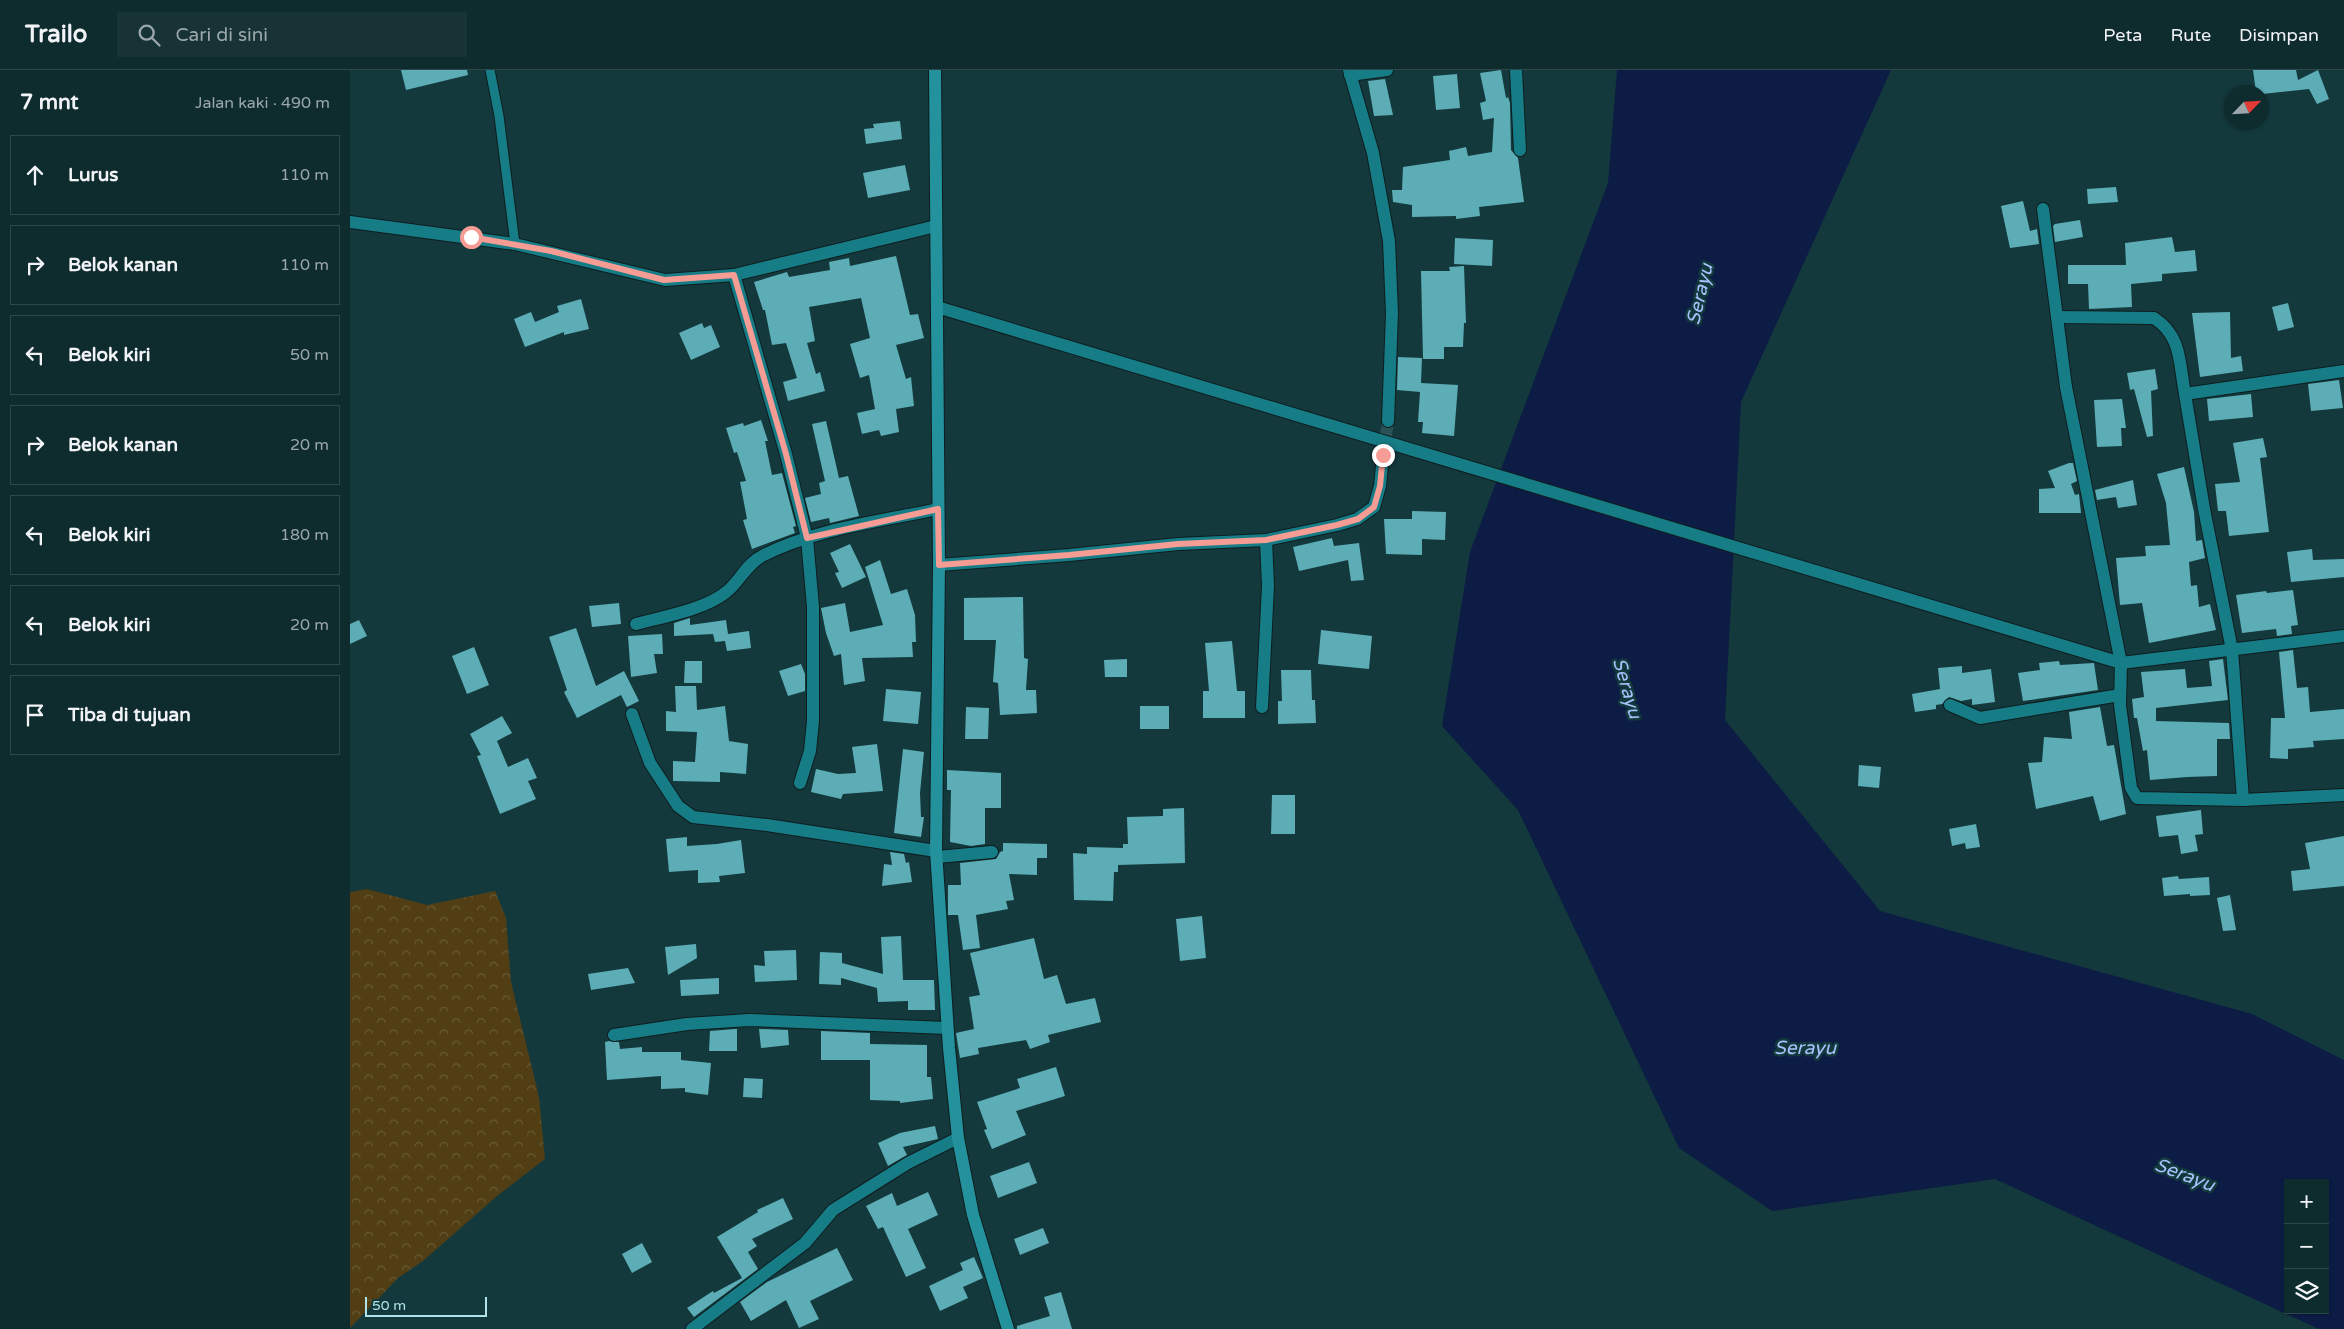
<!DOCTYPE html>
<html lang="id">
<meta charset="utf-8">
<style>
:root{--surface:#0e2b2e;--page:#173336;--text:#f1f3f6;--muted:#9ba7aa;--line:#2e474a}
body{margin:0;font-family:"Varela Round",sans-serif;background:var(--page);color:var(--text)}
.controls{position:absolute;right:15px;bottom:15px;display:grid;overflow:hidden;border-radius:0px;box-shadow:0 1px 4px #0004}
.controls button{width:45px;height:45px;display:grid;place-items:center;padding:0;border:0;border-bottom:1px solid var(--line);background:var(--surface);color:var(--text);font:25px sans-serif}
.compass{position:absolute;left:1874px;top:15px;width:45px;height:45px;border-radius:50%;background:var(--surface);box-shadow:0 1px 4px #0004;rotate:65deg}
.scale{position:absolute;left:15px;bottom:12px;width:122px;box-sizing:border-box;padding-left:5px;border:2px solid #afe3e9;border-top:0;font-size:14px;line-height:18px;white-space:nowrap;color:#afe3e9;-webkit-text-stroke:4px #13393d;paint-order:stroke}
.stop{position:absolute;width:15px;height:15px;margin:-11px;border:4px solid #f59c95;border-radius:50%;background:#fff}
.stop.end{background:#f59c95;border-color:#fff;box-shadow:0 1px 5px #0008}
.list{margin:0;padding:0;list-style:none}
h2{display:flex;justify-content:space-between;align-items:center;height:65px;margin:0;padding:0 20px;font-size:21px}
h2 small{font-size:16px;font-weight:400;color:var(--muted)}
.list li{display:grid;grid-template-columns:32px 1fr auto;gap:15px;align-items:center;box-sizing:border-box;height:80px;margin:0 10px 10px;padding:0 10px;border:1px solid var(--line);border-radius:0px}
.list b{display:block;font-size:19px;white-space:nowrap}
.list em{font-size:16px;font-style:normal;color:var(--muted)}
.icon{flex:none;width:28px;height:28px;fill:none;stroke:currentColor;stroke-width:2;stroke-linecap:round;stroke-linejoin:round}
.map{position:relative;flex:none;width:1994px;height:1259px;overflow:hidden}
header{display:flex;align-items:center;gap:30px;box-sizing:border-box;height:70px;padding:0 25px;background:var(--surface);border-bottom:1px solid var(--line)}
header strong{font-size:24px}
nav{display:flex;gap:28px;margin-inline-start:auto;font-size:18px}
.search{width:350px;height:45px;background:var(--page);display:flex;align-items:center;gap:12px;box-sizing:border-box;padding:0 18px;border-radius:0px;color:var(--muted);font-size:19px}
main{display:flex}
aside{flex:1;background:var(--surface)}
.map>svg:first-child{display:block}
</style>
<header>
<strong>Trailo</strong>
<div class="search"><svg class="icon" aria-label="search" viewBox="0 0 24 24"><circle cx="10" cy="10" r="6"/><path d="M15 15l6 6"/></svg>Cari di sini</div>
<nav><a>Peta</a><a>Rute</a><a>Disimpan</a></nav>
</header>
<main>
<aside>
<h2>7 mnt<small>Jalan kaki · 490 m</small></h2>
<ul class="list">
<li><svg class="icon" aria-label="ahead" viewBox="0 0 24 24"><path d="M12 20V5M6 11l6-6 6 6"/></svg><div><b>Lurus</b></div><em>110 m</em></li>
<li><svg class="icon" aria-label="right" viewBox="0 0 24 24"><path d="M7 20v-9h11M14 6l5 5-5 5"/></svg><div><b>Belok kanan</b></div><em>110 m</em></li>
<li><svg class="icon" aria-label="left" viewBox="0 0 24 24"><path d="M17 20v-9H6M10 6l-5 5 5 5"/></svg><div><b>Belok kiri</b></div><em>50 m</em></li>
<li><svg class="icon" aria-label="right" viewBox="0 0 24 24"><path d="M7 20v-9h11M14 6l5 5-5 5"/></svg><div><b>Belok kanan</b></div><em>20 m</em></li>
<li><svg class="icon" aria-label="left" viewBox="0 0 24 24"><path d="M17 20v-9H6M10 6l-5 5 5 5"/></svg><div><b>Belok kiri</b></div><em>180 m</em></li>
<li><svg class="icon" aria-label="left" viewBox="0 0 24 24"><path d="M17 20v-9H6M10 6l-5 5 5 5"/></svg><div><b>Belok kiri</b></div><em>20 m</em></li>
<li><svg class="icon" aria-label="arrive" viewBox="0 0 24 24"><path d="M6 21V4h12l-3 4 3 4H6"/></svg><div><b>Tiba di tujuan</b></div></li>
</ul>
</aside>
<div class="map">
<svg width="1994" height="1259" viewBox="0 0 1994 1259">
<defs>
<pattern id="forest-crowns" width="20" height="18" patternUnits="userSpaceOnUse" patternTransform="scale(1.25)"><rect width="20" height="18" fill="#513e14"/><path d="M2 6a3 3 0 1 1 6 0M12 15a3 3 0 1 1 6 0" fill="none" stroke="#685a36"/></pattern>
</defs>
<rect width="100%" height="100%" fill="#13393d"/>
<path fill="url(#forest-crowns)" d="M17,819L77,835L145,821L156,848L161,912L189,1027L195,1089L147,1126L73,1191L48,1208L0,1258V822Z"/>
<path fill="#0c1c45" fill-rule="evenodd" d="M1267,0H1541L1391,332L1375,650L1530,841L1902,944L1994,990V1259H1969L1645,1109L1422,1141L1329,1078L1168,740L1092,656L1120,482L1258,113ZM1938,1113H1975V1240H1938Z"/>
<g fill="#5cadb5">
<path d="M51,0H117L118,5L56,20Z"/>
<path d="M1151,0L1156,28L1158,27L1160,33L1161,80L1168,88L1174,132L1129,137L1130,146L1106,149V146L1062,147V135L1043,132L1042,120H1052L1053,97L1100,90L1099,81L1116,77L1118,86L1142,82L1144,48L1133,50L1130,33L1136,31L1130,3Z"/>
<path d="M1903,0H1946L1948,10L1968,0L1979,29L1967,34L1959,19L1912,24V22H1906Z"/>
<path d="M1107,4L1110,38L1086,40L1083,6Z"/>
<path d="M1035,9L1043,45L1024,46L1018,11Z"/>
<path d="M550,51L552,69L516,74L514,59L524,58L523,54Z"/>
<path d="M555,95L560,120L518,128L513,103Z"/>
<path d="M1766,117L1768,132L1738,134L1737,119Z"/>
<path d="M1673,131L1680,161L1687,159L1689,174L1660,178L1651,136Z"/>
<path d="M1730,150L1733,167L1705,172L1703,156L1705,154Z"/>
<path d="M1822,167L1825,182L1845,180L1847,201L1812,204V211L1781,214L1782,237L1739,239L1738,214H1718V195H1776L1775,173Z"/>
<path d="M1105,168L1143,170L1142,196L1104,194Z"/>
<path d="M546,186L560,245L568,244L574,268L546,275L556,309L561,307L564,336L546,339L549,362L531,366L529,360L512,364L507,343L525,339L519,305L510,308L500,274L520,268L511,228L459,237L465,271L457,273L466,304L470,302L475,321L438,331L433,312L447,308L436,273L422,275L415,240H413L404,212L437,202L439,207L480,200L479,192L499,188L500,196Z"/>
<path d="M1114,196L1116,253H1114L1113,277H1094V289H1073L1071,201H1100L1099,197Z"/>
<path d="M231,229L239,259L214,265V262L175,277L164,249L181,242L185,252L209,242L207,236Z"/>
<path d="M1938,233L1944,257L1928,261L1922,237Z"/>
<path d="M1880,242L1881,288L1891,286L1893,301L1850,307L1842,243Z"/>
<path d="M352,253L354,258L361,255L370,277L341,290L329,263Z"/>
<path d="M1048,287L1072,288L1071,313L1108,315L1104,366L1072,363L1073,352H1068L1070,322L1047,320Z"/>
<path d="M1805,299L1808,319L1801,321L1803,366L1797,367L1784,319L1780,320L1777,303Z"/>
<path d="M1989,310L1993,338L1961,341L1958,314Z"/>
<path d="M1901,324L1903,347L1859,351L1857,329Z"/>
<path d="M1772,329L1776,358H1771L1772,376L1747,377L1744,330Z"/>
<path d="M411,350L418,371H415L422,405L432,403L446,456L443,457L445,463L402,479L393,450L397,449L390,412L396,411L387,382L384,383L376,358L393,353L394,356Z"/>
<path d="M476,351L489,408L498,406L509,446L480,453L479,448L461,452L455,428L471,424L469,413L475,411L462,354Z"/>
<path d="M1913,368L1917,387L1910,388L1919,462L1879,466L1876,441H1868L1865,414L1890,412L1883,373Z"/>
<path d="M1719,393H1723L1727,411L1721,414L1725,425L1729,424L1731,443H1689V419L1705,418L1698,401Z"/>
<path d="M1834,397L1844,442L1846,471L1852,470L1855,488L1839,492L1841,516L1847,515L1849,537L1860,534L1866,560L1799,573L1792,533L1770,535L1766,488L1796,486L1795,476L1820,475L1816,433L1807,404Z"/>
<path d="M1783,410L1787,435L1768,438L1766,427L1747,430L1745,420Z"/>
<path d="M1062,441L1096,442L1095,470L1072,469V485L1036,484L1034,449H1062Z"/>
<path d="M982,468L984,476L1009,473L1014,510L1001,511L998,490L949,501L943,477Z"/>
<path d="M500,474L516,507L492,518L485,503L489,502L480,483Z"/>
<path d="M1962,479L1963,490L1994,489V507L1941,512L1937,482Z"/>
<path d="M530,490L541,524L557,519L565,545L566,572H562L563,587L512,588L515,611L494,615L491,584L484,586L476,563L471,538L495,533L500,562L533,555L515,497Z"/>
<path d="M1943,520L1948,555L1941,556L1942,564L1927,566L1926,559L1892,563L1886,525L1916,521L1917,523Z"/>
<path d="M673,527L674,588L678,589L676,620H686L687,643L650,645L648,613L643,612L646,570H614V528Z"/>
<path d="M269,533L271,554L242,557L239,536Z"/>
<path d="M340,548V555L376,550L378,564L399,561L401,578L377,581L375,571L365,572L363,564L324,566V553Z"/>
<path d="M9,550L17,566L0,574V554Z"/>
<path d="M226,558L246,616L274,601L289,631L277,637L271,625L227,648L214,622L217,620L199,567Z"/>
<path d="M971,560L1022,566L1019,599L968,594Z"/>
<path d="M312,564L313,584H304L307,603L281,607L278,566Z"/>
<path d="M882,571L887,621H895V648H853V621H859L855,573Z"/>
<path d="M124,577L139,615L117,624L102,586Z"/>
<path d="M1943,580L1947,618L1958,617L1960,642L1994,639V669L1963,671L1964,677L1938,679V689L1920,688L1921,648H1935L1929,582Z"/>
<path d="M777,589V607H755L754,590Z"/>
<path d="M1873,589L1878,630L1806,638V651L1879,653L1880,669H1867V706L1837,707L1800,710L1797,680L1793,681L1787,648H1784L1782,629L1794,627L1791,602L1835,599L1837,618L1862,616L1859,591Z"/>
<path d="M335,591H352V613H334Z"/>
<path d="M1709,591L1710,595L1744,593L1748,620L1673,631L1668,603L1690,600L1689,593Z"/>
<path d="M451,594L455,604V621L438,626L429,601Z"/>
<path d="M1612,596V603L1641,599L1645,632L1622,635V629L1611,631L1599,627L1592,634L1586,635V639L1565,642L1562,624L1590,619L1588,598Z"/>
<path d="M931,600H961L962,630H965L966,653L928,654V631H932Z"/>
<path d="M325,616H346L347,640L375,636L379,671L398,674L396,704L370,702V712L323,711V691L345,692L347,662L316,661V641L326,642Z"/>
<path d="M536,619L571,622L568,654L533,651Z"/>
<rect x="790" y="636" width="29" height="23"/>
<path d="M616,637L639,638L638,669H615Z"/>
<path d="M1750,637L1757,676L1764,675L1776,744L1750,751L1743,726L1686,739L1678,693L1692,692L1694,667L1722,669L1719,642Z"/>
<path d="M152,646L162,663L147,671L158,697L178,688L187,708L178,711L186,729L150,744L127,686L131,685L120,664Z"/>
<path d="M527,674L533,721L493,724L491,729L461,722L466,699L488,704L506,703L502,677Z"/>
<path d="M553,679L574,682L570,723L571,747H574L571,767L544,763Z"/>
<path d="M1509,695L1531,697L1529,718L1508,716Z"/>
<path d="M597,700L651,703V738H635V774L621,776L600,772L601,720H597Z"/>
<path d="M922,725H945V764H921Z"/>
<path d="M834,738L835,793L768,795V802H764L763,831L724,830L723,783L737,784V777L773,778V774H778L777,747L813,746V739Z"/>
<path d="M1851,740L1853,764L1845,765L1848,781L1831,784L1828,765L1809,767L1806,746Z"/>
<path d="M1626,754L1630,777L1616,779L1615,773L1602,776L1599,759Z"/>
<path d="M1994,766V816L1943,821L1941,801L1960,799L1955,773Z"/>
<path d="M337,767V776L367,774L391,770L395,803L369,806L370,812L348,813V800L319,802L316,769Z"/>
<path d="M653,773L697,774V788H687V805L659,804L664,830L656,831L658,839L626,845L630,878L613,880L608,845H598V815H611L610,793L646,789L650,782L653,781Z"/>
<path d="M540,782L554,784L556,793L559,792L562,812L532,816L534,794L542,795Z"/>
<path d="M1828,806L1829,809L1859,807L1860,825L1840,826V824L1814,826L1812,808Z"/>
<path d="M1880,825L1886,860L1873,861L1867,828Z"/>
<path d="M852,846L856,888L830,891L826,849Z"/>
<path d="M551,866L553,910H584L585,940H558V931L528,932L527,918L491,908V915L469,914L470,882L492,883V893L533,904L531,867Z"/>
<path d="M684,868L694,909L707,905L716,934L745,928L751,952L698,965L700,972L680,979L676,970L628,978L629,984L610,988L606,963L624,959L619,927L630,925L620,883Z"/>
<path d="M346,874L347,888L318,905L315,877Z"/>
<path d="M446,880L447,910L405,912L404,895L415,896L414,881Z"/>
<path d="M278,898L285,913L241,920L238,904Z"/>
<path d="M369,908V924L331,926L330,910Z"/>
<path d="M385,959H387V981H359L360,961Z"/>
<path d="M409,959L438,960L439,975L411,978Z"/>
<path d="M471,961L520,963V974L577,975V1007H581L583,1029L550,1033V1031L520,1030V990H471Z"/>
<path d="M259,971L269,972L270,979L292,977V982H331V990L361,993L358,1025L335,1022V1018L311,1019V1006L257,1010L255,972Z"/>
<path d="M706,997L715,1026L666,1041L676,1065L642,1079L634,1060L637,1059L627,1032L670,1018L667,1009Z"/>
<path d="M394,1008L413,1009L412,1028L393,1027Z"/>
<path d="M585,1056L588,1069L553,1077L557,1085L538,1096L528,1073L550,1063Z"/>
<path d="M679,1092L687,1113L648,1128L640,1106Z"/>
<path d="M578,1122L588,1145L558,1159L576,1198L556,1207L533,1157L528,1159L516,1136L542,1123L547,1136Z"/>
<path d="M433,1128L443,1149L402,1169L407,1176L398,1182L408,1199L344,1247L337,1238L363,1221L364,1223L392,1208L367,1167L408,1142L407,1140Z"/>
<path d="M693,1158L699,1173L670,1185L664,1169Z"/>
<path d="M292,1173L302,1192L282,1203L272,1184Z"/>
<path d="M487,1178L503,1210L460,1231L469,1249L449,1258L436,1230L401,1251L390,1232L417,1212Z"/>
<path d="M624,1187L633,1208L613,1217L618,1228L590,1241L579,1216L613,1200L610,1193Z"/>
<path d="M711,1222L722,1259H667V1256L700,1246L694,1227Z"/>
</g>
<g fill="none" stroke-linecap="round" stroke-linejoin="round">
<path stroke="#2a5257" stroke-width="12" stroke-dasharray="12 6" stroke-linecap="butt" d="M1033,385L1038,351"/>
<g stroke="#0e1d1f" stroke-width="11">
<path id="lane" d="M140,0L149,46L165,174"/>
</g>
<g stroke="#0e1d1f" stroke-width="14">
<g id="street">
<path d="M999,0L1023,83L1039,171L1042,243L1038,351"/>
<path d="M1166,0L1170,80"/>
<path d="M1000,5L1037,0"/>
<path d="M1693,139L1716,317L1771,593L1770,635L1781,718L1787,728L1893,730L1994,725"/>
<path d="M0,152L165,174L315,210L384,205L586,156"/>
<path d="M384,205L436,384L457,468L463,537V651L460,681L450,713"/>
<path d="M587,237L1771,593L1994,566"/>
<path d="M1707,247L1804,248C1832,266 1829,293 1835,324"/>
<path d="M589,495L719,485L828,474L916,470L987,455L1007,449L1024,437L1030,416L1033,385"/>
<path d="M286,554C312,547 353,540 375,523C389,513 396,494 412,486C464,459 532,451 588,439"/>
<path d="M1600,635L1630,648L1770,625"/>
<path d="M912,637L918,516L916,470"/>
<path d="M282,644L300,693L328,736L343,747L417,755L586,781"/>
<path d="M1893,730L1882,580L1854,439L1835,324L1994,301"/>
<path d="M587,787L642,782"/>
<path d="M264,965L337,954L399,950L597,958"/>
<path d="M342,1259L455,1173L483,1140L558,1093L608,1068"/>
</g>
</g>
<g stroke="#0e1d1f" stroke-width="14">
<path id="secondary" d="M585,0L589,495L586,781L599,978L608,1068L623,1145L658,1259"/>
</g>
<use href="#lane" stroke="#167c85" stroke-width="9"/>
<use href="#street" stroke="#167c85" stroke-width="12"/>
<use href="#secondary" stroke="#23929c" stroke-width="12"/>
</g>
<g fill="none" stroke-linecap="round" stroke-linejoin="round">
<path stroke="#f59c95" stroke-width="6" d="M121,167L201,181L314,210L384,205L436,384L457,468L588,439L589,495L719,485L828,474L916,470L987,455L1008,449L1024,437L1030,416L1033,385"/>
</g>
<g text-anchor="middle" stroke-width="5" stroke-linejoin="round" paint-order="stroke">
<g font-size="19" font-style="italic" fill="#a6c2fc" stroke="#13393d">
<text transform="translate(1349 224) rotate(-77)" y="7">Serayu</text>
<text transform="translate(1278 618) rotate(74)" y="7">Serayu</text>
<text x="1455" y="984">Serayu</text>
<text transform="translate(1835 1104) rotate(21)" y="7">Serayu</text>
</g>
</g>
</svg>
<div class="controls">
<button>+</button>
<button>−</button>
<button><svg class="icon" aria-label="layers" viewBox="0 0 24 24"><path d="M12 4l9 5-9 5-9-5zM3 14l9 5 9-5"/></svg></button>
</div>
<svg class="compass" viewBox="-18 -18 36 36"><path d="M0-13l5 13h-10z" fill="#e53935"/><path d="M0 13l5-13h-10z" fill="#9ba7aa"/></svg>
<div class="scale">50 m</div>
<div class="stop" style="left:121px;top:167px"></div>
<div class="stop end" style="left:1033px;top:385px"></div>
</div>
</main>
